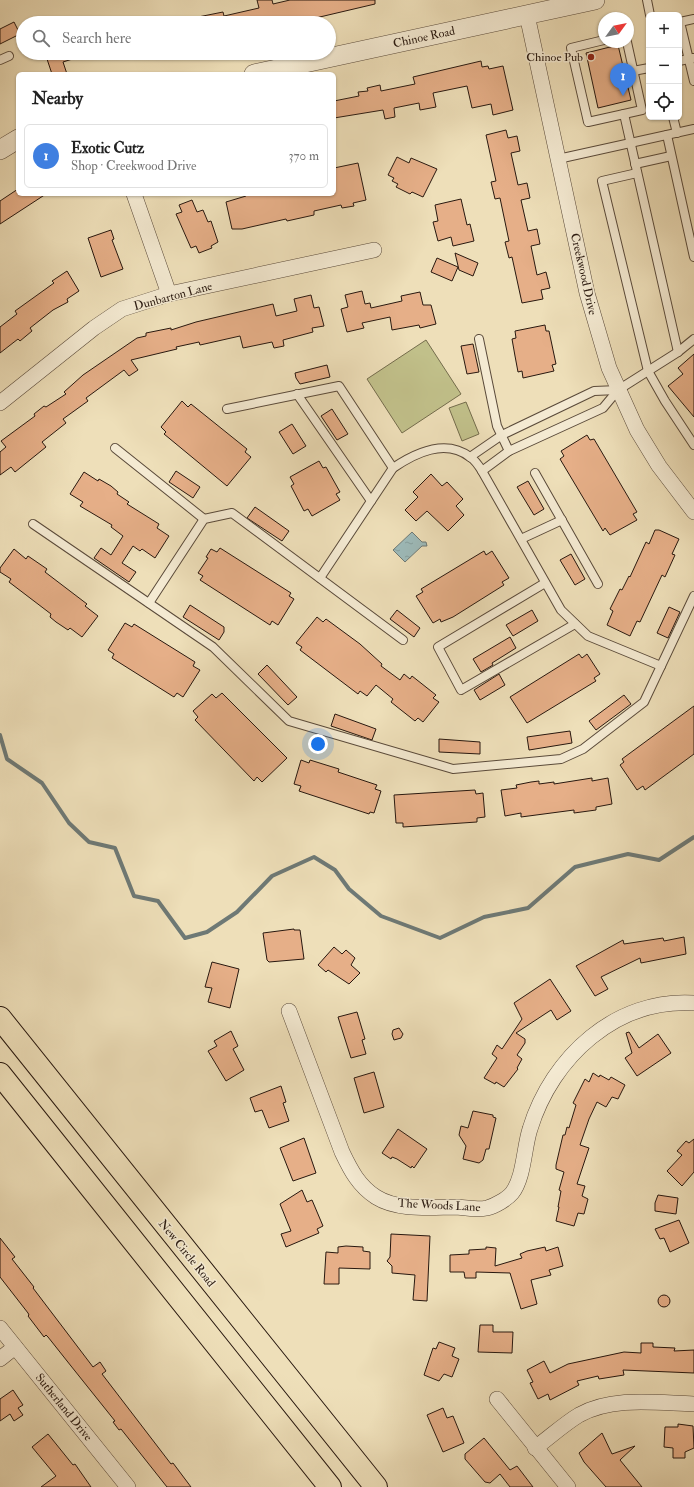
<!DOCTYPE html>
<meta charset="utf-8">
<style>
:root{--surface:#fff;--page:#f2f2f2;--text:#222;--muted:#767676;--line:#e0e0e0;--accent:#0b8043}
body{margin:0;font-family:"IM FELL Double Pica",serif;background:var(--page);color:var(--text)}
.controls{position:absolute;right:12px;top:12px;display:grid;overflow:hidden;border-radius:6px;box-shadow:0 1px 3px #0004}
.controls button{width:36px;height:36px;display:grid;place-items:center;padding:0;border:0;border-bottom:1px solid var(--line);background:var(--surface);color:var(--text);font:20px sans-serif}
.compass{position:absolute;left:598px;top:12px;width:36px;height:36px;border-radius:50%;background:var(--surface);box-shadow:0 1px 3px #0004;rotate:57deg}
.you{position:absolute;left:318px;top:744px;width:14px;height:14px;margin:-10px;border:3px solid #fff;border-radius:50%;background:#1a73e8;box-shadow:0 0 0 6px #1a73e833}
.badge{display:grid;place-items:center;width:26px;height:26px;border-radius:50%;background:var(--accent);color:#fff;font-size:13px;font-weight:700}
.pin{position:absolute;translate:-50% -33px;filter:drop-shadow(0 1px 2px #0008)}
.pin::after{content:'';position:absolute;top:21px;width:14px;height:12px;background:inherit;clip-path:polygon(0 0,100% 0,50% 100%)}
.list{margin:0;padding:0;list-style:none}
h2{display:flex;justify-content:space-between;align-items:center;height:52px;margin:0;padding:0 16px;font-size:17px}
h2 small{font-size:13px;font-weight:400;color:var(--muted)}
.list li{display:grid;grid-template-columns:26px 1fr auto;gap:12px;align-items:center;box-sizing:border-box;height:64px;margin:0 8px 8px;padding:0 8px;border:1px solid var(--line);border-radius:6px}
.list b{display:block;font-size:15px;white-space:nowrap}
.list p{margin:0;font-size:13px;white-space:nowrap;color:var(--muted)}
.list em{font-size:13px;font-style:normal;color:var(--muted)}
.icon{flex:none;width:22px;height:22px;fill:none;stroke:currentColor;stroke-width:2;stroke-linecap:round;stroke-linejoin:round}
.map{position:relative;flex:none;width:694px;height:1487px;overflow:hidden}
.search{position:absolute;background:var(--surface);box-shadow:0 1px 3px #0004;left:16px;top:16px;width:320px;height:44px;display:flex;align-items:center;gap:10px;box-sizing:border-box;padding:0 14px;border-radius:22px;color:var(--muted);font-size:15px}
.panel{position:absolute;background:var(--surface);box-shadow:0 1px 3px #0004;left:16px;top:72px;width:320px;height:124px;border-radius:6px}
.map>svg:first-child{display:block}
</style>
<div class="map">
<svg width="694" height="1487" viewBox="0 0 694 1487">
<defs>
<pattern id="water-ripples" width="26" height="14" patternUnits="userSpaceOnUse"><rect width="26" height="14" fill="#9dbab9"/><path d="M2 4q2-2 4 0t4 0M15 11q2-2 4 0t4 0" fill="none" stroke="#879f9e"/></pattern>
</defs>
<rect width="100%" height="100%" fill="#eedfb9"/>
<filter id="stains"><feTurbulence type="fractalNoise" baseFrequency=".005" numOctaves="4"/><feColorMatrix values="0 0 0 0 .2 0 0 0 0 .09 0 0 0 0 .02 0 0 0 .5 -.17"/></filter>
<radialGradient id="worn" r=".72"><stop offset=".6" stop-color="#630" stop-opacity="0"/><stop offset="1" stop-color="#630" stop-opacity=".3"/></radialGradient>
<g fill="#c1c08a" stroke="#746c4c">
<path d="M426,340L461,394L402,433L367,379Z"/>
<path d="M466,402L479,434L462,441L449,408Z"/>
</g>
<path fill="url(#water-ripples)" stroke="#6e7975" d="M412,532L422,542H426L427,546H422L405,562L393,550Z"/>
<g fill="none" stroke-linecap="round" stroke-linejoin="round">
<path stroke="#6e7975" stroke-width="4" d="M0,735L7,759L42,783L69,823L89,842L115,848L134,896L158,901L185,938L207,932L237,912L272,876L314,857L335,870L349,889L381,916L440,938L484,917L528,908L575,867L628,854L659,860L694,837"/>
</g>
<g fill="#e6af88" stroke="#28180f">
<path d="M257,0H272L273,4L290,0H375V4L307,20L306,17L279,23H194L193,18L223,12L224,16L259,8Z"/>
<path d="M14,22L20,34L0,44V29Z"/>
<path d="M618,45L631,100L598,108L586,53Z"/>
<path d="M45,53H85V55L63,62L67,74H52Z"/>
<path d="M481,61L482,67L488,66L489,69L503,66L513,110L493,115L491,104L472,108L467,86L433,93L436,107L420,110L419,103L394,108L395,117L385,119L383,110L334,118V101L359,96L358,92L368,91L367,88L380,85L381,91L415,84L413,77Z"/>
<path d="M506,130L508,138L517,136L520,151L511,153L518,185L527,183L530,198L521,200L528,231L537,229L540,244L531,246L537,275L546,272L550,288L541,290L543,299L522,303L512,257L509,258L505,242L509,241L500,198L495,199L491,182L496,181L486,135Z"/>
<path d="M397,157L409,163L411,158L437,169L423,197L412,192L410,194L396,187L398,184L392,181L394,178L388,175Z"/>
<path d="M358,163L366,200L353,203L354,206L342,208L341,205L314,211V215L287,221L286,219L242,229H232L226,202L246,196L245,194H334V168Z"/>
<path d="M18,189V194H46L0,224V201Z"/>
<path d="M461,199L467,225L470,224L474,241L453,246L451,237L438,241L433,222L438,221L435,205Z"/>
<path d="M192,200L197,212L203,210L208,222L211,221L218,242L211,246L212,248L199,253L196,246L191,248L176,214L182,212L179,205Z"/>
<path d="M111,230L114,239L112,240L123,269L101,277L88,238Z"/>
<path d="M455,253L478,263L473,276L459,270Z"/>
<path d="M437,258L458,267L452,281L431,272Z"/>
<path d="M67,271L79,291L67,299L68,302L53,310L30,328L32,331L20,341L18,339L0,353V327L17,314L15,311L54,283L52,281Z"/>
<path d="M362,291L365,304L370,303L371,308L402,301L401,296L420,292L423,305H431L436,324L420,328L419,325L392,330L390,317L362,323L364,328L347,332L341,309L348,307L345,295Z"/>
<path d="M311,295L314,308L319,307L324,326L312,328L313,332L283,340L284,346L274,348L272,342L243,348L240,336L200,345L199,342L176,347L177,349L131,360L138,370L129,376L124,370L86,398L88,401L63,419L66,423L42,442L46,447L15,472L11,467L0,475V452L6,447L1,441L35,416L34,414L44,406L46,407L66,394L64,392L83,375L137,338L146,336V333L171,328V330L196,322L273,304L276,316L297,311L294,299Z"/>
<path d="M545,325L546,331H549L556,364L552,365L554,371L523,378L522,371L518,372L515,356L512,339L516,338L515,331Z"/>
<path d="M473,344L479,372L467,374L461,346Z"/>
<path d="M694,354V417L668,386L683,374L678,368Z"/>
<path d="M327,365L330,377L300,384L296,378L295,373Z"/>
<path d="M182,401L188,407L191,404L247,449L245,452L251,457L227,486L164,434L166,432L161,427Z"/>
<path d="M332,409L348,434L337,440L321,416Z"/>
<path d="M292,424L306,446L293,454L279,432Z"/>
<path d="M587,435L590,440L594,439L637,512L633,514L637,520L610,535L605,528L603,531L560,459L564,456L561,451Z"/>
<path d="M319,461L323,468L326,467L340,492L336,494L340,500L312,516L308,509L304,511L291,486L294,484L290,477Z"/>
<path d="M176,471L200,487L193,498L169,482Z"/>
<path d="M84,472L98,481L99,479L111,486L118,492L117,494L129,502L127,504L159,524L157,528L169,536L155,558L142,549L140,551L133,546L122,563L136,572L129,582L94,558L101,548L111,555L123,536L111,527L112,525L80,506L83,502L70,494Z"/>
<path d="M431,474L442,486L447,482L463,499L456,506L464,515L448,531L427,511L416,521L405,510L418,497L413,492Z"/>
<path d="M528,481L544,509L534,515L517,487Z"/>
<path d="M255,507L289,531L282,541L247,518Z"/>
<path d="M655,530H659L679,539L672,554L675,555L665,577L662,575L640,622L637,621L630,636L607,625L613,611L610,609L620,589L622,590L629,576L630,577L646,542L649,544Z"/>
<path d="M220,548L291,593L289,596L294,599L278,625L272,621L270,625L200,580L203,576L198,573L208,558L206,557L211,549L217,552Z"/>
<path d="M14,549L26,559L28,556L47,569L45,572L87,604L85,606L98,616L82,637L70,628L68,630L56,622L50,617L51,614L9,582L11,579L0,572V568Z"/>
<path d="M484,551L486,555L492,551L509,578L502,582L504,585L453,617L441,622L440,619L433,623L416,596L423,592L421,589Z"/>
<path d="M571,554L585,579L575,585L560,560Z"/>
<path d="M190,605L224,627V632L219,640L183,617Z"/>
<path d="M669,607L680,612L668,638L657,633Z"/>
<path d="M397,610L420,628L414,637L390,619Z"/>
<path d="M532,610L538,621L513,636L506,625Z"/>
<path d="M317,617L323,622L326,619L360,644L382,664L381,666L400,680L404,674L410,679L412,676L436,695L433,698L439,702L423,722L418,718L415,721L401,710L391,702L393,699L376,685L367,696L360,691L358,694L300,650L302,647L296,643Z"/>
<path d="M125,623L132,627L134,624L195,662L193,666L200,670L183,697L177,693L174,697L112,658L114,654L108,650Z"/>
<path d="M510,637L516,648L492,663L493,665L481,672L473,659Z"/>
<path d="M579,654L582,658L587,654L600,674L594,678L596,681L527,723L510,697Z"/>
<path d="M267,665L297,697L288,705L258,674Z"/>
<path d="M499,674L505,685L480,700L474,690Z"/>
<path d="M222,693L287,758L262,782L257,777L254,781L195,720L198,717L193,711L212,694L216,698Z"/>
<path d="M624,695L631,704L596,730L589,721Z"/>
<path d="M694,706V754L645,790L643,786L637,790L620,765L624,762L622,759Z"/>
<path d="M335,714L376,729L372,740L331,726Z"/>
<path d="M570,731L572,743L529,750L527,737Z"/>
<path d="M439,739L480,742V754L439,752Z"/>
<path d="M301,760L309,763L310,760L326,765L339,769L338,772L377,785L375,789L381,791L374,813L370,812L369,814L299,791L301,786L294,784Z"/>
<path d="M592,778V781L608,778L612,804L596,807V810L574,813V810L521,817V813L505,816L501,790L517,788L516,785L531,782L539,781V784L554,782V784Z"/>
<path d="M475,790L476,794L483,793L485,817L477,818V822L403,827V823H396L394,795Z"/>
<path d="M294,929V930H300L304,959L269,962L267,960L263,933Z"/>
<path d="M684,937L686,954L641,963L640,958L601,977L608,989L595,996L576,966L623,940L624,944L663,938L664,941Z"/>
<path d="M334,947L342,954L346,950L355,958L351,965L360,973L349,984L328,970L326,972L318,965Z"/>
<path d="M212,962L239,969L230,1008L208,1002L212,988L205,987Z"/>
<path d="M550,979L571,1011L557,1020L551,1010L516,1033L525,1039V1043L517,1055L522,1059L517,1068L518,1069L504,1087L496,1082L495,1084L484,1078L497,1058L492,1054L497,1045L502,1049L522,1019L514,1003Z"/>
<path d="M357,1012L365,1039L362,1040L366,1054L351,1058L338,1017Z"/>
<path d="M399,1028L403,1034L401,1038L394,1040L392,1034L393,1030Z"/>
<path d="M231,1031L238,1046L233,1049L244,1070L226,1081L208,1051L217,1046L214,1041Z"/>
<path d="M629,1032L639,1048L658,1034L671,1053L637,1076L625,1058L632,1053L626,1033Z"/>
<path d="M374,1072L384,1107L364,1113L354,1078Z"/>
<path d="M593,1073L599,1077L600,1075L609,1080L611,1077L625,1085L618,1099L612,1097L606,1107L597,1102L589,1119L580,1145L589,1148L577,1184L585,1186L582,1196L588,1199L584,1214L578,1213L574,1226L556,1221L559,1207H558L561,1191L559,1190L564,1172L556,1169V1165L563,1135H565L567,1127L569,1128L576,1105L573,1103L585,1079L589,1082Z"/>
<path d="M281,1086L286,1102L283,1103L289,1121L269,1128L262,1110L255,1112L250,1098Z"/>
<path d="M473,1111L493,1115V1117L496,1118L489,1149H486L483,1160L479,1163L463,1159L466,1146L459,1135L461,1126L468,1128Z"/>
<path d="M398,1129L427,1149L414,1168L412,1166L411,1168L397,1159L392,1157L391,1159L382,1153Z"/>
<path d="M304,1138L316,1173L293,1181L280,1148Z"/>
<path d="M694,1139V1172L682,1186L667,1171L682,1155L677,1151L686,1141L689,1143Z"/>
<path d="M302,1190L307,1202L312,1200L323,1226L317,1229L319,1233L286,1247L281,1234L291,1231L280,1204Z"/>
<path d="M658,1195L678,1198L676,1214L655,1211V1203Z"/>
<path d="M679,1220L689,1243L670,1252L664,1238L660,1239L655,1229Z"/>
<path d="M391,1234L430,1236L427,1301L413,1300L415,1275L392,1273V1266L387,1261L390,1257Z"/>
<path d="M0,1238L15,1257L12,1259L34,1287L33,1288L93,1367L100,1362L106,1371L102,1374L171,1464L173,1463L191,1487H167L121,1429L119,1430L113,1422L115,1421L71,1366L48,1337L46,1335L44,1337L28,1316L29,1315L28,1313L0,1277Z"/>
<path d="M346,1246L363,1247V1251L370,1252V1269L339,1268V1284H324L326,1252L338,1253V1247Z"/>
<path d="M486,1247L496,1248L495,1266L522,1258L520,1254L527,1251L545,1247L546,1251L558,1247L563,1266L549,1270L551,1275L531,1280L537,1304L521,1309L510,1273L476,1272V1278H465L464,1272H450V1255L469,1254V1250L486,1249Z"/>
<circle cx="664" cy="1301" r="6"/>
<path d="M480,1325H493V1332H513L512,1353L478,1352Z"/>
<path d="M439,1342L455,1348L452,1356L459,1359L452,1377L444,1374L439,1381L424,1375L433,1348L436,1349Z"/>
<path d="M641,1343H653V1347L675,1348L674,1351L694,1350V1373L623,1370L624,1375L599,1379L598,1376L577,1381L579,1385L550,1400L548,1394L538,1399L530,1383L533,1382L527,1370L544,1361L550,1373L568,1364L624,1352L641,1353Z"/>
<path d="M13,1390L23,1405L18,1408L23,1415L14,1421L10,1414L0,1421V1399Z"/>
<path d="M443,1408L447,1418L453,1416L464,1443L443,1452L427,1415Z"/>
<path d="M678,1424L693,1426L694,1448L685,1452V1458H673V1448L664,1447L665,1427H678Z"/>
<path d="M602,1433L612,1454L635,1446L620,1460L642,1487H606L584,1462L579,1453Z"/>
<path d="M48,1434L73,1465L75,1464L91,1487H41L56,1476L32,1447Z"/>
<path d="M484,1438L510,1470L517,1466L533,1487H510L500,1474L490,1483L485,1482L465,1459V1454Z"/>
</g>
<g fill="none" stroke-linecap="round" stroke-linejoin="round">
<g stroke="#5a4a3a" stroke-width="10">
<g id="service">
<path d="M647,0L650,15"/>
<path d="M694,19L680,22L694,81"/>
<path d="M604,40L571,48L588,122L642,110L627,42"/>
<path d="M0,60L9,56"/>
<path d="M679,61L693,58"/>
<path d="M633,71L649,68"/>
<path d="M624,114L678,352"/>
<path d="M673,117L677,133"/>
<path d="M667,135L694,257"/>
<path d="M558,159L694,129"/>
<path d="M635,164L671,156"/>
<path d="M637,173L602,181L648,371L665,401L694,445"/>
<path d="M479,339L497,426L509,451"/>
<path d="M297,394L371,501"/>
<path d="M227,409L339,386L393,468L320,578"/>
<path d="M115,448L204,519"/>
<path d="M470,457L502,435L594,391L618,390"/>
<path d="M393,468C415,453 445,438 470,457C475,460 479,466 482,471L561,610L588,636L661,666"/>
<path d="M482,471L509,451L603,408L618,390L678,352L694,339"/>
<path d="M535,473L598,584"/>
<path d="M33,524L213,647L289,721L453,769L561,759L583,749L644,702L694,596"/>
<path d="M521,539L562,520"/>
<path d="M545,583L438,647L461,690L575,624"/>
<path d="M149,603L204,519L232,513L403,640"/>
</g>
</g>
<g stroke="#5a4a3a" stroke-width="16">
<g id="minor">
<path d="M527,15L587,293L609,368L637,430L659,466L694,512"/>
<path d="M134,194L169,294"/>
<path d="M0,403L94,328L122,309L169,294L374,250"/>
<path d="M289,1011L342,1152C351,1171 359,1186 376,1197C398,1211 432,1207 457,1207C466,1208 477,1210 487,1208C495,1206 507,1199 512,1193C524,1178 524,1147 530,1129C552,1057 616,998 694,1003"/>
<path d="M0,1328L128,1487"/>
<path d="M0,1359L15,1347"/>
<path d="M497,1399L568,1487"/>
<path d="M535,1448C550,1437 564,1424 579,1415C613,1396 657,1403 694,1404"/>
</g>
</g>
<g stroke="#5a4a3a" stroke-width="20">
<g id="tertiary">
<path d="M254,74L595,0"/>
<path d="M0,150L18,139"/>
</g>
</g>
<g stroke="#28180f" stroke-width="24">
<g id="motorway">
<path d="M0,1018L376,1487"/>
<path d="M0,1074L330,1487"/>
</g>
</g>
<use href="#service" stroke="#f4ead2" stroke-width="8"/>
<use href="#minor" stroke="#f4ead2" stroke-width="15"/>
<use href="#tertiary" stroke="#f4ead2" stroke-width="19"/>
<use href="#motorway" stroke="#eedfb9" stroke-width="22"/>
</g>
<circle fill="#8f2418" stroke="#f4ead2" stroke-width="1.5" cx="591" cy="57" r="4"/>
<g text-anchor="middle" stroke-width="3" stroke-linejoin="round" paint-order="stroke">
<g font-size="12" fill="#28180f" stroke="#f4ead2">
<text transform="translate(424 37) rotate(-12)" y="4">Chinoe Road</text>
<text transform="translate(584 274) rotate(77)" y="4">Creekwood Drive</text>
<text transform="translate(173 296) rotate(-15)" y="4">Dunbarton Lane</text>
<text transform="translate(439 1205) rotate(3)" y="4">The Woods Lane</text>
<text transform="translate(187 1253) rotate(51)" y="4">New Circle Road</text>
<text transform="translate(64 1407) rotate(51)" y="4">Sutherland Drive</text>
</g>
<g font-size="12" fill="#28180f" stroke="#f4ead2" text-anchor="end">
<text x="583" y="61">Chinoe Pub</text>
</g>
</g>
<rect width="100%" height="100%" filter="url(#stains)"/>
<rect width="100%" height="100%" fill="url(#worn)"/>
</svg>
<div class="controls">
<button>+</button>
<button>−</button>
<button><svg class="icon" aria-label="locate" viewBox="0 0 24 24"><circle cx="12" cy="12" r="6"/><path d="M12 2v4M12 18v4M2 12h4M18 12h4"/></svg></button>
</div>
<svg class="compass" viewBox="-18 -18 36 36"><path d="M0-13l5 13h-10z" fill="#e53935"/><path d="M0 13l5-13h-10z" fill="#767676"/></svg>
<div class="you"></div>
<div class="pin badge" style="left:623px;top:96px;background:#3f7fe0">1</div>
<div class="search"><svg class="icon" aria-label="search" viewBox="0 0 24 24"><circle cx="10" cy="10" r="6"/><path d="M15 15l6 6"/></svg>Search here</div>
<section class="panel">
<h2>Nearby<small></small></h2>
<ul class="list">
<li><span class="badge" style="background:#3f7fe0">1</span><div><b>Exotic Cutz</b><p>Shop · Creekwood Drive</p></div><em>370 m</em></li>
</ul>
</section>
</div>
